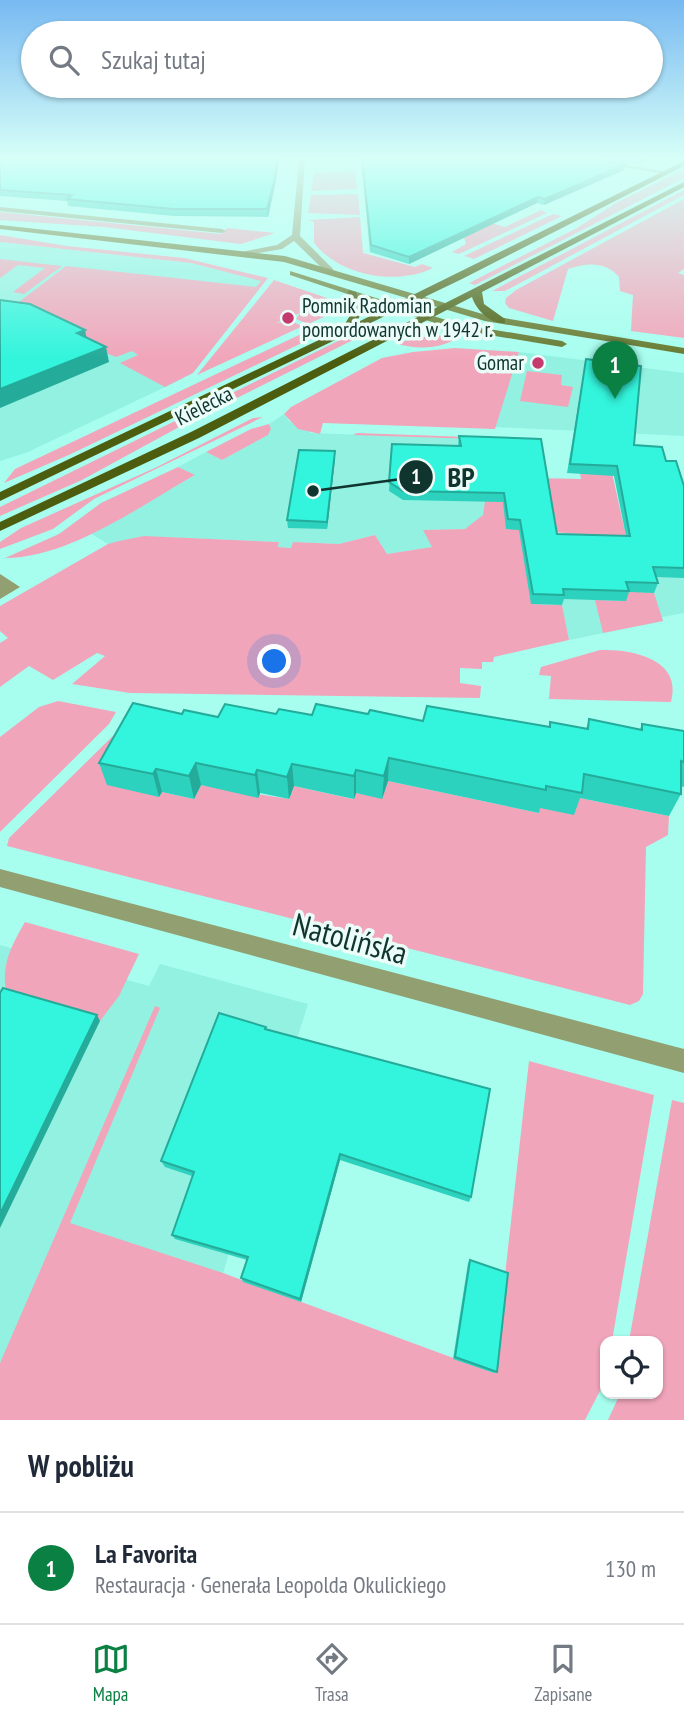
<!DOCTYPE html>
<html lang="pl">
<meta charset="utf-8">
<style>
:root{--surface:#fff;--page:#f2f2f3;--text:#1f2937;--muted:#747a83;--line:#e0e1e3;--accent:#0b8043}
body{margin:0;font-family:"PT Sans Narrow",sans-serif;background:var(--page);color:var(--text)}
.controls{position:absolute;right:21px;bottom:21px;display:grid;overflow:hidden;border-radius:14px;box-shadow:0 2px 5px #0004}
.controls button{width:63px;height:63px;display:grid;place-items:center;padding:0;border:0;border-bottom:2px solid var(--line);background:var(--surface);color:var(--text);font:35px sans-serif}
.you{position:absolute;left:275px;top:662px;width:24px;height:24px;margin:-18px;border:5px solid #fff;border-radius:50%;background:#1a73e8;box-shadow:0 0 0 10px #1a73e833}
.badge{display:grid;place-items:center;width:46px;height:46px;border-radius:50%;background:var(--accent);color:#fff;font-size:23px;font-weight:700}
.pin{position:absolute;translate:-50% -58px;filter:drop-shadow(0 2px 4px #0008)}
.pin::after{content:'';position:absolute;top:37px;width:24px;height:21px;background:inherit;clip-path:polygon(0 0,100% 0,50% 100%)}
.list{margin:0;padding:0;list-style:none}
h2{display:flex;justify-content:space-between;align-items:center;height:91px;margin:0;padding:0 28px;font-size:30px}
h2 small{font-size:23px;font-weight:400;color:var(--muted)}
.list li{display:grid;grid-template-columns:46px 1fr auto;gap:21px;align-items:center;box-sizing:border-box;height:112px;padding:0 28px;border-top:2px solid var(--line)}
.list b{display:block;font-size:26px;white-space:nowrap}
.list p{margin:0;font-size:23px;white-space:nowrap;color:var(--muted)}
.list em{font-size:23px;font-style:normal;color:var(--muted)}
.icon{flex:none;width:38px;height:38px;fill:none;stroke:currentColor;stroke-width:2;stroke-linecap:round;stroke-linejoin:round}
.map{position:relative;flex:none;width:684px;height:1420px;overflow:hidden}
.search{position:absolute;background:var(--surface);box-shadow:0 2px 5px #0004;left:21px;right:21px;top:21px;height:77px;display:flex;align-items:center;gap:18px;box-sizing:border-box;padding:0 24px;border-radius:38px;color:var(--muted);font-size:26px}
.sheet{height:203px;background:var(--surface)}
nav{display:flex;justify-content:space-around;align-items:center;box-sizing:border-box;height:98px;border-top:2px solid var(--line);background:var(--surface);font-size:19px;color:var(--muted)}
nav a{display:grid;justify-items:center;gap:4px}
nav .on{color:var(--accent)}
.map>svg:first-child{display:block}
</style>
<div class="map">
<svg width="684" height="1420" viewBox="0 0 684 1420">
<rect width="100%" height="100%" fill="#a7feef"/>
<g fill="#92f1e1">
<path d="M0,242L191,263L262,281L182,379L28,452L0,461Z"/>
<path d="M519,352L684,373V436L495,427Z"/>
<path d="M284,414L289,421L311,433L475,439L486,495V510L478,521L465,529L424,530L432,547L387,554L375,535L339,544L293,542L292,548L278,547L279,542L162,537L108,544L90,533L194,476L178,467L206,452L222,460L268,435L271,429L269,424Z"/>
<path d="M547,532L684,541V613L662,617L663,621L569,640Z"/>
<path d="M0,945L149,986L160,964L308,1004L223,1273L243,1282L0,1420Z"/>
</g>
<g fill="#f1a5ba">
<path d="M684,169V178L475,285L469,283L577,228L616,203Z"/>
<path d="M355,171L357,189L311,191L314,173Z"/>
<path d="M684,190V195L505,291H492Z"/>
<path d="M358,194L360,215L308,213L311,195Z"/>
<path d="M684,199V269L678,273L684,275V338L631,331L633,295L620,291L619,277C605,261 587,263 568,269L553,321L509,308L505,303L506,298L516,290Z"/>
<path d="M541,210L547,213L459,254L452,252L466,244L464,237L473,218L505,227Z"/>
<path d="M0,212L221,234L227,228L275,233L241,244L104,227L0,220Z"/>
<path d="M553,214L562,216L474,259L464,256Z"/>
<path d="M360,217L363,253L415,267L422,264L433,268C396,286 340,276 314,243V222L308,220Z"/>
<path d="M0,235L67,246L184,258L268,278L193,373L165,387L120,363L138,355L132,351L116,357L94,348L0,329L8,308L5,301L19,302L66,266L256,287L261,281L191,263L0,242Z"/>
<path d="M0,259L62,266L24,294L13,292L45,268L18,265L0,278Z"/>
<path d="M274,280L327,298L324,317L308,324L296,319L300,313L276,323L290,321L303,326L197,375Z"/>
<path d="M318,326L331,329L71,454L4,483L15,469Z"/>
<path d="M350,335L357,338L181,426L82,480L0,516V507Z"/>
<path d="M460,335C444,350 415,350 395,343L429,336Z"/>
<path d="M455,348L519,352L495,429L323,423L320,434L298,429L284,414L291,407L382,358L413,352Z"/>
<path d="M527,371L562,375L561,385L573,387L568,407L520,401Z"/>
<path d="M263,417L94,499L53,529L0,549V542L21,528L157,467L253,418Z"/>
<path d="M269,424L271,429L268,435L222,460L206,452L251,429Z"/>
<path d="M357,433L495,438L547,532L531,604L562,605L569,640L494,657L493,662H482V669L460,668V683L481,686L480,698L130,693L72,684L105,656L97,653L53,680L29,666L0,687V643L8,638L0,631V606L108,544L119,541L144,536L279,542L278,547L291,548L293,542L339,544L375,535L387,554L432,547L423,530L465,529L483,515L486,495L475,439L353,435Z"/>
<path d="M575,444L606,446L626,536L582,545L579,534L553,532L537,478L581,479Z"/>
<path d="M178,467L195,475C140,506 69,558 5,558L59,534L101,503Z"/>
<path d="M623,591L654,593L663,621L603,633L595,600L625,601Z"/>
<path d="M600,650C632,649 683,659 671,702L549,699L551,676L539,675L541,667Z"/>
<path d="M58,701L116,712L109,724L0,832V737L39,707Z"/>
<path d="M119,730L159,797L162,792L194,799L201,785L289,799L294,786L353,799L356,793L382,798L388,781L539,813V808L575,797L669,816L668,835L646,847L643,994L639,1001L630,1005L7,846L9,838Z"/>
<path d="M25,922L139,954L119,996L100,1021L7,994C0,967 11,946 25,922Z"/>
<path d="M155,1006L160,1008L70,1223L223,1273L494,1373L529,1061L654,1095L612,1341H605V1381L585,1420H0V1363Z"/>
<path d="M672,1100L684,1103V1420H608L620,1394H658V1341H629Z"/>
</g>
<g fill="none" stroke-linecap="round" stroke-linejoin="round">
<g fill="#919f71" fill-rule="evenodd">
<path d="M299,159H305L300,236L333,269V273H327L294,241L282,249L240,256L236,253L277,245L292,235Z"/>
<path d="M569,159H587L669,172L665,174Z"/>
<path d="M0,207L222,229L226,231L222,233L0,211Z"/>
<path d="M0,574L20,587L0,599Z"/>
<path d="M0,869L684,1049V1073L0,887Z"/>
</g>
<g fill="#677a31" fill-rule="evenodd">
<path d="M0,225L285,256L486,315L684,348V354L485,321L284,262L0,229Z"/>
<path d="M290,271L459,324L562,341L567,344L562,347L453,329L290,275Z"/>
</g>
<g fill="#4c5d10" fill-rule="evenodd">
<path d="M684,161V166L462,279L0,501V492L342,329L352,312L348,290L356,292L362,312L356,323Z"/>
<path d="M684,182V187L482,292L484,304L505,319V323C490,324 476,310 472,297L199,438L0,531V522L191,432Z"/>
</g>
</g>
<g fill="#2cd2bd">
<path d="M0,159H279L275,185L268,217L174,216L68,206L67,201L0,196Z"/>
<path d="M361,159H590L624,170L544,205L537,203L409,264L370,252Z"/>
<path d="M604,159H649L638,164Z"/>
<path d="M586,359L634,445L666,461L684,486V578L656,577L658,583L654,593L629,592L626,601L564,599L562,605L531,604L519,530L506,529L503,502L403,500L389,491L392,444L458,446L459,436L557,534L626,536L614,476L567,473Z"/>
<path d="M335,458L327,529L288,528L287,520Z"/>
<path d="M182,714L218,717L276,714L312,715L368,714L423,721L549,727L550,722L586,729L589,719L640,729L642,724L684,731V787L681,786V794L669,816L580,798L574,815L540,808L539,813L388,781L382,799L356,793L354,799L294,786L289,799L260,793L258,798L201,785L194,799L162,792L159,797L107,785L99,763Z"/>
<path d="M266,1027L267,1030L471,1197L469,1202L340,1160L301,1302L243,1282L241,1278L247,1260L175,1239L172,1235L192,1176L165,1167L161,1161Z"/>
<path d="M470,1260L497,1372L494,1373L453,1359L468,1263Z"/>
</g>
<g fill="#24ab9a">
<path d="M277,159H279L275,185L268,217L267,209Z"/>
<path d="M639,159H649L638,164Z"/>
<path d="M626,164L624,170L544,205L545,199Z"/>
<path d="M538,197L537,203L409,264V257Z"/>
<path d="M85,330L88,345L77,333Z"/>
<path d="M106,347L109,362L0,408V389Z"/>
<path d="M335,451V458L327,529V522Z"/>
<path d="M389,758L388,781L382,799L384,776Z"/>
<path d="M196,763L201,785L194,799L189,776Z"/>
<path d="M292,764L294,786L289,799L287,777Z"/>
<path d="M156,769L162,792L159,797L153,774Z"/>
<path d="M257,770L260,793L258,798L255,775Z"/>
<path d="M356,770V793L354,799V776Z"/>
<path d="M97,1015L100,1021L0,1228V1214Z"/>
<path d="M340,1154V1160L301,1302L300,1299Z"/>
</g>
<g fill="#33f4dc" stroke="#24ab9a" stroke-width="2">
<path d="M0,159H277L275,178L267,209H173L67,199L72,195L0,190Z"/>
<path d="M362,159H590L626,164L545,199L538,197L409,257L371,245Z"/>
<path d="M0,300L30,304L85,330L77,333L106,347L0,389Z"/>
<path d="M586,359L641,366L634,445L662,447L666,461H676L684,486V568L653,567L658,583L626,582L629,591L563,589L564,595L533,594L520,520L508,519L504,493L403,491L389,482L392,444L461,446L459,436L541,439L557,534L630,536L617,466L570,464Z"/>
<path d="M299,450L335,451L327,522L287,520Z"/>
<path d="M133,703L182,714L184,710L218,717L225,704L276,714L279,709L312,715L316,704L368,714L370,710L423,721L427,706L550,727V722L588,729L589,719L642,730V724L684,731V762L681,761V794L584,774L582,793L546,786V790L389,758L384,776L356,770L354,776L292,764L287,777L257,770L255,775L196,763L189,776L156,769L153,774L99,763Z"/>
<path d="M3,988L97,1015L0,1214V993Z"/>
<path d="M219,1013L266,1027L265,1029L490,1089L471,1197L340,1154L300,1299L241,1278L248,1257L172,1235L194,1172L161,1161Z"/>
<path d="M470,1260L508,1273L497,1372L455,1357Z"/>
</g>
<linearGradient id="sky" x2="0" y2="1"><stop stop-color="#77b9f1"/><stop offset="0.44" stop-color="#d7fff8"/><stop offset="1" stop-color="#d7fff8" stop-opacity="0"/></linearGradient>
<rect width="684" height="358" fill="url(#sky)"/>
<g fill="#c4396e" stroke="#ecfcf8" stroke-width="2.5">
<circle cx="288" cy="318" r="7"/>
<circle cx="538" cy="363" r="7"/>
</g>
<g text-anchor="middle" stroke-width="7" stroke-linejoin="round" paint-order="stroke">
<g font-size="21" fill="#10352f" stroke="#ecfcf8" text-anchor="start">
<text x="302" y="313">Pomnik Radomian<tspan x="302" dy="24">pomordowanych w 1942 r.</tspan></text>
<text x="524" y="370" text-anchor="end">Gomar</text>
</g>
<g font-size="21" fill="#10352f" stroke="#ecfcf8">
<text transform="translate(204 406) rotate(-27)" y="7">Kielecka</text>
</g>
<g font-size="32" fill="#10352f" stroke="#ecfcf8">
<text transform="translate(350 939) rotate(15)" y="11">Natolińska</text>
</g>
</g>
<path fill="none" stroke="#10352f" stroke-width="2.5" d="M313 491L416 477"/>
<g fill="#10352f" stroke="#ecfcf8" stroke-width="2.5">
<circle cx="313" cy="491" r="7"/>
<circle cx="416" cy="477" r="18"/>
</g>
<g font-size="21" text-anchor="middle" font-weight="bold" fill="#fff">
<text x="416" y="484">1</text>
</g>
<g font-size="28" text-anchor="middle" font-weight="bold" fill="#10352f" stroke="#ecfcf8" stroke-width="7" stroke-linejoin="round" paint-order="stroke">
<text x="461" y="487">BP</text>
</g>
</svg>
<div class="controls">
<button><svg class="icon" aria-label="locate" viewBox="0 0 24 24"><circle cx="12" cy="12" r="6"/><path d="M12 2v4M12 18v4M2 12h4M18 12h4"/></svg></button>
</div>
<div class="you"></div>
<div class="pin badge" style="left:615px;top:399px">1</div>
<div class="search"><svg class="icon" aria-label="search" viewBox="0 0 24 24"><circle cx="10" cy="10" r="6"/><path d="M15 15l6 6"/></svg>Szukaj tutaj</div>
</div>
<section class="sheet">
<h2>W pobliżu<small></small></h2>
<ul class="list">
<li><span class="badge">1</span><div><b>La Favorita</b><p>Restauracja · Generała Leopolda Okulickiego</p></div><em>130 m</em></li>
</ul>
</section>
<nav>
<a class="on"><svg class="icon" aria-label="map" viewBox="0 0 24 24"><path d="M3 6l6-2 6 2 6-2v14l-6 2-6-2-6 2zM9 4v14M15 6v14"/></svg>Mapa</a>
<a><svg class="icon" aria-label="directions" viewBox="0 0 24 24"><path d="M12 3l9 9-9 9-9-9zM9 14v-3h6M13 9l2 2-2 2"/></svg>Trasa</a>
<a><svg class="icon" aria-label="saved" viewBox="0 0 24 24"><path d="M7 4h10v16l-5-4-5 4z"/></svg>Zapisane</a>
</nav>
